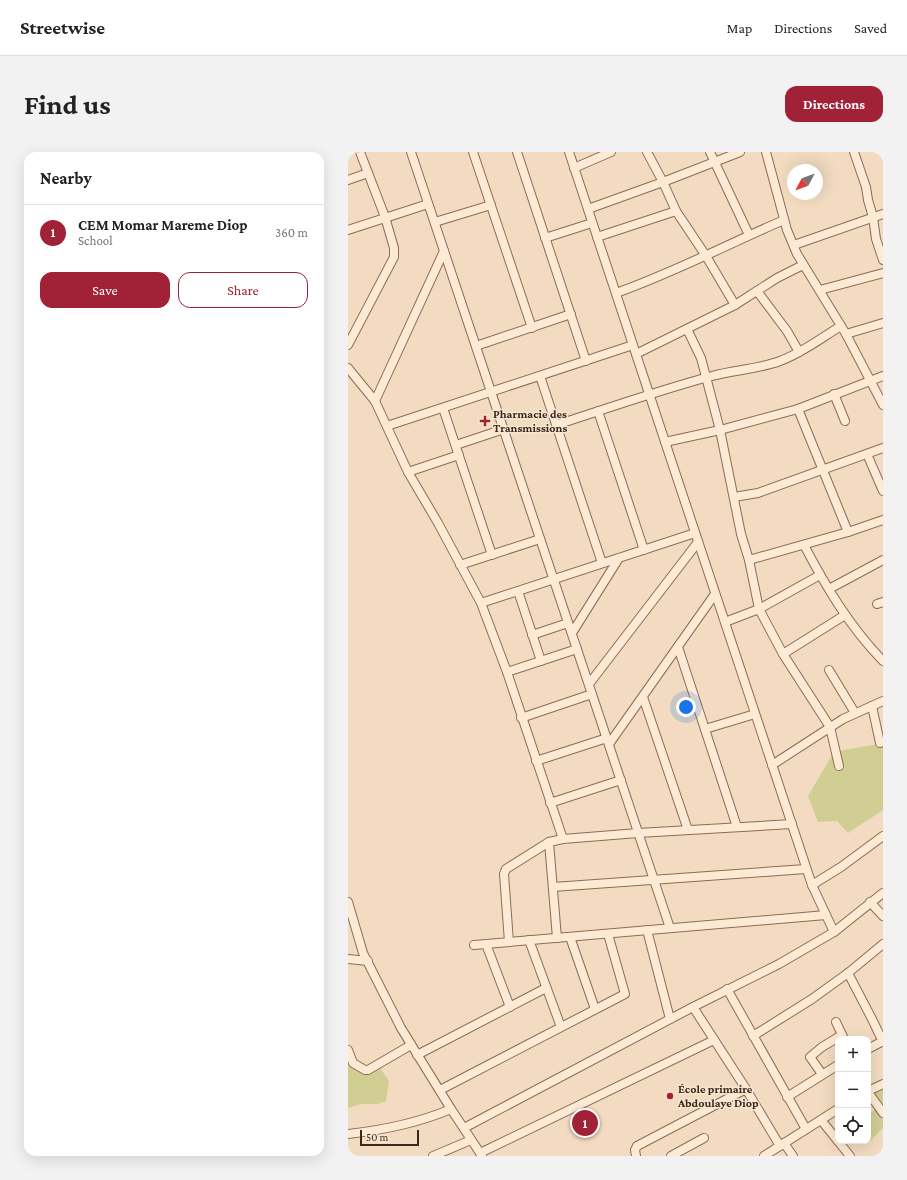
<!DOCTYPE html>
<meta charset="utf-8">
<style>
:root{--surface:#fff;--page:#f2f2f2;--text:#222;--muted:#767676;--line:#e0e0e0;--accent:#a12136}
body{margin:0;font-family:"Crimson Pro",serif;background:var(--page);color:var(--text)}
.controls{position:absolute;right:12px;bottom:12px;display:grid;overflow:hidden;border-radius:8px;box-shadow:0 4px 16px #0002}
.controls button{width:36px;height:36px;display:grid;place-items:center;padding:0;border:0;border-bottom:1px solid var(--line);background:var(--surface);color:var(--text);font:20px sans-serif}
.compass{position:absolute;left:439px;top:12px;width:36px;height:36px;border-radius:50%;background:var(--surface);box-shadow:0 4px 16px #0002;rotate:229deg}
.scale{position:absolute;left:12px;bottom:10px;width:59px;box-sizing:border-box;padding-left:4px;border:2px solid #3b261c;border-top:0;font-size:11px;line-height:14px;white-space:nowrap;color:#3b261c;-webkit-text-stroke:3px #f8e7d0;paint-order:stroke}
.you{position:absolute;left:338px;top:555px;width:14px;height:14px;margin:-10px;border:3px solid #fff;border-radius:50%;background:#1a73e8;box-shadow:0 0 0 6px #1a73e833}
.badge{display:grid;place-items:center;width:26px;height:26px;border-radius:50%;background:var(--accent);color:#fff;font-size:13px;font-weight:700}
.pin{position:absolute;translate:-50% -50%;border:2px solid #fff;box-shadow:0 1px 4px #0006}
.list{margin:0;padding:0;list-style:none}
h2{display:flex;justify-content:space-between;align-items:center;height:52px;margin:0;padding:0 16px;font-size:17px}
h2 small{font-size:13px;font-weight:400;color:var(--muted)}
.list li{display:grid;grid-template-columns:26px 1fr auto;gap:12px;align-items:center;box-sizing:border-box;height:56px;padding:0 16px;border-top:1px solid var(--line)}
.list b{display:block;font-size:15px;white-space:nowrap}
.list p{margin:0;font-size:13px;white-space:nowrap;color:var(--muted)}
.list em{font-size:13px;font-style:normal;color:var(--muted)}
.actions{display:flex;gap:8px;padding:12px 16px}
.actions a{flex:1;padding:9px 0;border:1px solid var(--accent);border-radius:12px;text-align:center;font-size:14px;color:var(--accent)}
.actions .main{background:var(--accent);color:#fff}
.icon{flex:none;width:22px;height:22px;fill:none;stroke:currentColor;stroke-width:2;stroke-linecap:round;stroke-linejoin:round}
.map{position:relative;flex:none;width:535px;height:1004px;overflow:hidden;border-radius:12px}
header{display:flex;align-items:center;gap:24px;box-sizing:border-box;height:56px;padding:0 20px;background:var(--surface);border-bottom:1px solid var(--line)}
header strong{font-size:19px}
nav{display:flex;gap:22px;margin-inline-start:auto;font-size:14px}
.intro{display:flex;align-items:center;justify-content:space-between;box-sizing:border-box;height:96px;padding:0 24px}
h1{margin:0;font-size:28px}
.button{padding:10px 18px;border-radius:12px;background:var(--accent);color:#fff;font-size:14px;font-weight:700}
main{display:flex;gap:24px;padding:0 24px}
aside{flex:1;background:var(--surface);border-radius:12px;box-shadow:0 4px 16px #0002}
.map>svg:first-child{display:block}
</style>
<header>
<strong>Streetwise</strong>
<nav><a>Map</a><a>Directions</a><a>Saved</a></nav>
</header>
<div class="intro"><h1>Find us</h1><a class="button">Directions</a></div>
<main>
<aside>
<h2>Nearby<small></small></h2>
<ul class="list">
<li><span class="badge">1</span><div><b>CEM Momar Mareme Diop</b><p>School</p></div><em>360 m</em></li>
</ul>
<div class="actions"><a class="main">Save</a><a>Share</a></div>
</aside>
<div class="map">
<svg width="535" height="1004" viewBox="0 0 535 1004">
<rect width="100%" height="100%" fill="#f2dbc0"/>
<g fill="#d1ce93">
<path d="M535,591V658L500,681L489,669L470,670L460,644L486,600Z"/>
<path d="M0,911L12,918L30,913L41,929L38,949L30,952H13L0,956Z"/>
<path d="M535,927V976L521,990L520,983V963L528,957L520,933Z"/>
</g>
<g fill="none" stroke-linecap="round" stroke-linejoin="round">
<g stroke="#8d6b56" stroke-width="10">
<g id="minor">
<path d="M63,0L322,776"/>
<path d="M125,0L184,176"/>
<path d="M169,0L238,209"/>
<path d="M221,0L464,733L486,780"/>
<path d="M299,0L315,30L328,59L358,104L387,153"/>
<path d="M362,0L401,83"/>
<path d="M418,0L439,78L449,102L498,182L535,253"/>
<path d="M506,0L518,35L520,48L525,65L528,87L535,108"/>
<path d="M226,16L263,0"/>
<path d="M0,28L20,21"/>
<path d="M240,57L315,30L392,0"/>
<path d="M87,70L143,53"/>
<path d="M0,78L80,52"/>
<path d="M249,85L328,59"/>
<path d="M197,86L244,71"/>
<path d="M446,93L535,62"/>
<path d="M472,138L535,121"/>
<path d="M409,139L439,179L451,200"/>
<path d="M268,141C325,121 380,92 436,68"/>
<path d="M339,177L353,206L372,278L393,382L401,408L411,457L435,502L482,575L491,614"/>
<path d="M498,182L535,171"/>
<path d="M0,193L46,105V96L37,65L12,0"/>
<path d="M128,194L223,162"/>
<path d="M288,202L387,153L429,126L455,113"/>
<path d="M0,216L27,249L60,320L90,371L133,451L159,520L215,687"/>
<path d="M192,224L254,411"/>
<path d="M486,242L497,269"/>
<path d="M27,249L96,99"/>
<path d="M95,256L144,403"/>
<path d="M450,257L500,380"/>
<path d="M250,259L296,398"/>
<path d="M208,273C260,256 312,238 364,224C386,218 411,217 432,209C454,201 473,186 493,174"/>
<path d="M39,274L285,193"/>
<path d="M317,290L372,278L450,257L535,224"/>
<path d="M108,293L156,277"/>
<path d="M519,302L535,339"/>
<path d="M60,320L111,303"/>
<path d="M386,345L410,341L535,296"/>
<path d="M456,393C478,435 502,475 535,509"/>
<path d="M401,408L500,380L535,368"/>
<path d="M112,413L192,387"/>
<path d="M481,437L535,408"/>
<path d="M170,439L193,509"/>
<path d="M133,451L347,381"/>
<path d="M529,452L535,450"/>
<path d="M377,470L411,457L472,423"/>
<path d="M224,481L271,406"/>
<path d="M184,483L220,471"/>
<path d="M330,495L389,675"/>
<path d="M435,502L497,463"/>
<path d="M481,518L507,561"/>
<path d="M159,520L229,497"/>
<path d="M241,532L350,390"/>
<path d="M295,545L340,678"/>
<path d="M524,554L532,591"/>
<path d="M173,566L244,542"/>
<path d="M357,577L407,562"/>
<path d="M261,592L367,442"/>
<path d="M188,609L259,586"/>
<path d="M424,613L495,567L535,549"/>
<path d="M202,651L273,628"/>
<path d="M201,690L209,786"/>
<path d="M464,733L493,715L535,684"/>
<path d="M205,735L458,717"/>
<path d="M0,750L15,801L53,876L103,957L134,1004"/>
<path d="M522,750L535,764"/>
<path d="M299,778L322,867"/>
<path d="M222,785L247,857"/>
<path d="M181,788L213,875"/>
<path d="M161,790L156,722L158,717L201,690L215,687L290,681L444,672"/>
<path d="M138,792L162,855"/>
<path d="M126,793L478,763"/>
<path d="M0,807L20,809"/>
<path d="M500,821L524,867L535,890"/>
<path d="M379,837L458,977"/>
<path d="M345,855L398,937L432,994"/>
<path d="M488,870L496,887"/>
<path d="M405,884L464,847L500,821L535,792"/>
<path d="M520,897L535,889"/>
<path d="M0,898L5,911L17,918H20L63,893"/>
<path d="M69,903L198,836"/>
<path d="M474,922L462,905L474,895L494,883"/>
<path d="M92,938L277,842L260,782"/>
<path d="M520,939L535,932"/>
<path d="M520,940L535,961"/>
<path d="M439,945L490,913"/>
<path d="M473,968L490,989"/>
<path d="M116,976L345,855L431,812L486,780L535,741"/>
<path d="M0,982C36,978 70,971 103,957"/>
<path d="M490,989L502,1004"/>
<path d="M436,991L445,1004"/>
<path d="M132,1001L366,888"/>
<path d="M85,1004L123,988"/>
<path d="M288,1004L287,998L289,994L398,937"/>
<path d="M323,1004L356,986"/>
<path d="M416,1004L490,957"/>
</g>
</g>
<use href="#minor" stroke="#fcead4" stroke-width="8"/>
</g>
<g fill="#a12136" stroke="#f8e7d0" stroke-width="1.5">
<path d="M135 263h4v4h4v4h-4v4h-4v-4h-4v-4h4z"/>
<circle cx="322" cy="944" r="4"/>
</g>
<g text-anchor="middle" stroke-width="3" stroke-linejoin="round" paint-order="stroke">
<g font-size="12" font-weight="bold" fill="#3b261c" stroke="#f8e7d0" text-anchor="start">
<text x="145" y="266">Pharmacie des<tspan x="145" dy="14">Transmissions</tspan></text>
<text x="330" y="941">École primaire<tspan x="330" dy="14">Abdoulaye Diop</tspan></text>
</g>
</g>
</svg>
<div class="controls">
<button>+</button>
<button>−</button>
<button><svg class="icon" aria-label="locate" viewBox="0 0 24 24"><circle cx="12" cy="12" r="6"/><path d="M12 2v4M12 18v4M2 12h4M18 12h4"/></svg></button>
</div>
<svg class="compass" viewBox="-18 -18 36 36"><path d="M0-13l5 13h-10z" fill="#e53935"/><path d="M0 13l5-13h-10z" fill="#767676"/></svg>
<div class="scale">50 m</div>
<div class="you"></div>
<div class="pin badge" style="left:237px;top:971px">1</div>
</div>
</main>
